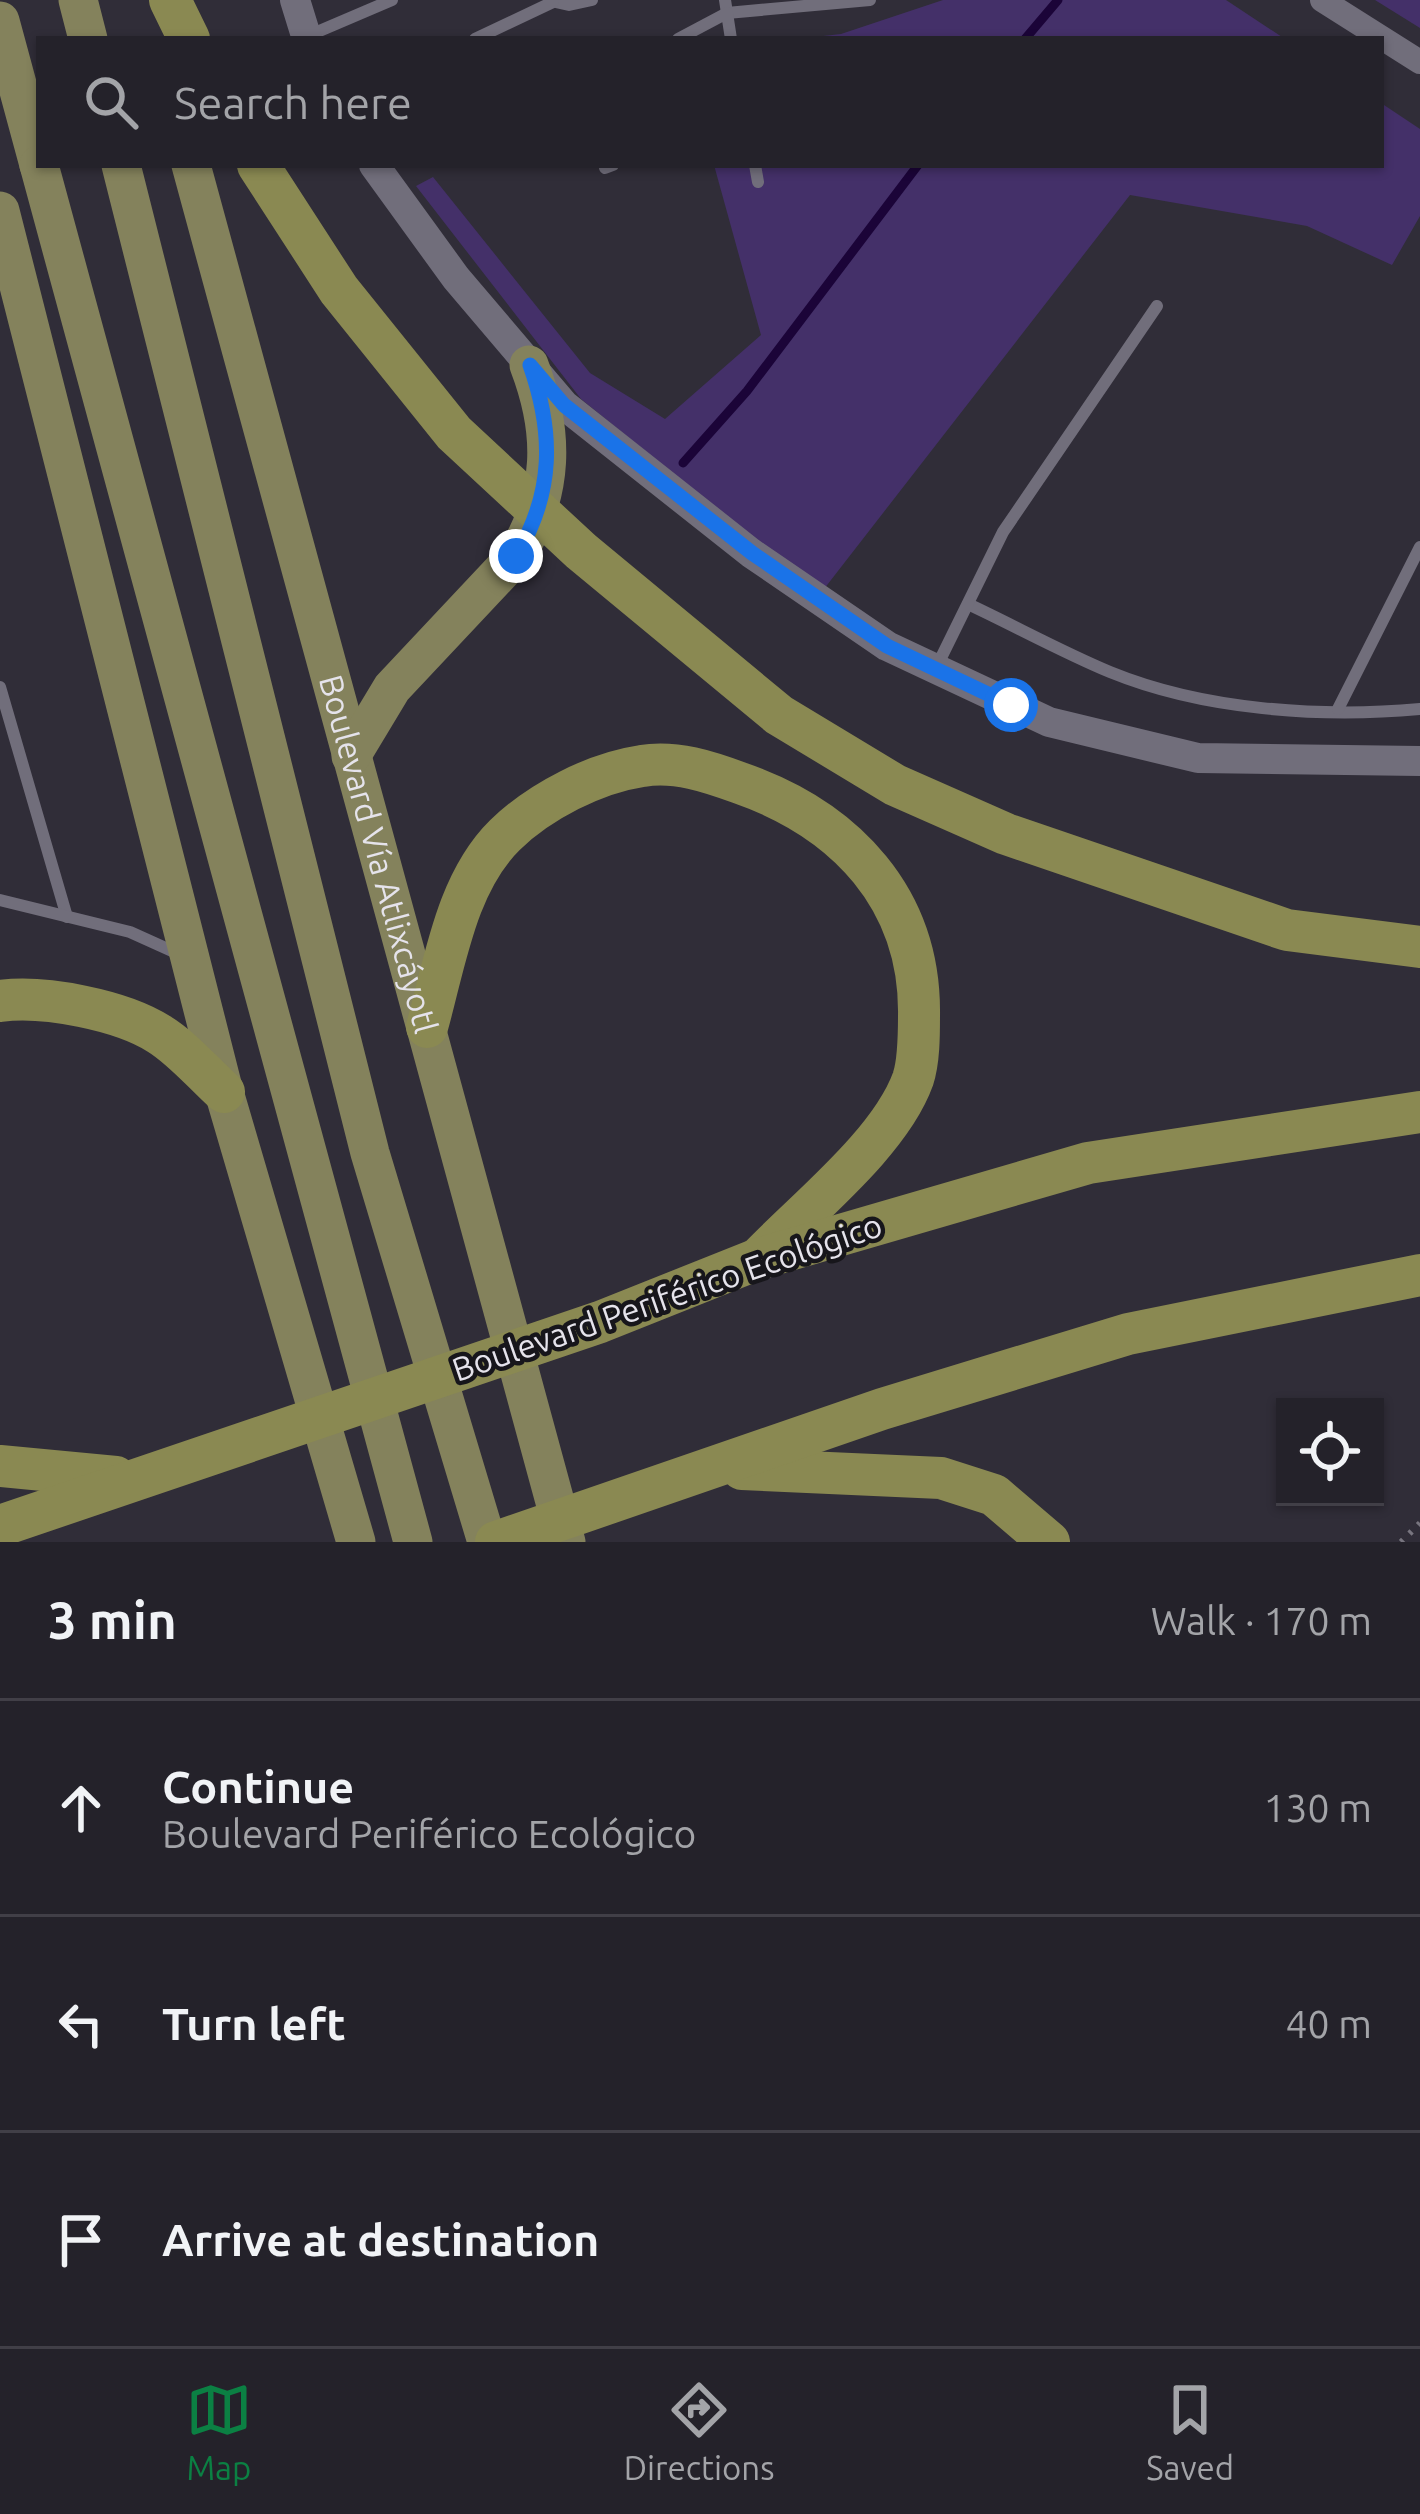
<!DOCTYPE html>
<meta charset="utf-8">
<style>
:root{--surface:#24222a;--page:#2c2a32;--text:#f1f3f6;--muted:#a3a4a8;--line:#413f47;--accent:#0b8043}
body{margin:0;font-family:Ubuntu,sans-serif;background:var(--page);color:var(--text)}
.controls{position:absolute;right:36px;bottom:36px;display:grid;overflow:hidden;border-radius:0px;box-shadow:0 3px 9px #0004}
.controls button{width:108px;height:108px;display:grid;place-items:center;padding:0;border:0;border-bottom:3px solid var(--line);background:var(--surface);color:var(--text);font:60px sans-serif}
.stop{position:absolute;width:36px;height:36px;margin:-27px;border:9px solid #1a73e8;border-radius:50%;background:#fff}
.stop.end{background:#1a73e8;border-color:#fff;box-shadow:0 3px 12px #0008}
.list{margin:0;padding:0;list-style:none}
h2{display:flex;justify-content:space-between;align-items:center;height:156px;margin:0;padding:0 48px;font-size:51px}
h2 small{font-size:39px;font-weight:400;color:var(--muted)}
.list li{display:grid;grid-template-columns:78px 1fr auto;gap:36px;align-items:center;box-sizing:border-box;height:216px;padding:0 48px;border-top:3px solid var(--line)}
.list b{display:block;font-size:45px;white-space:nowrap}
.list p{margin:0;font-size:39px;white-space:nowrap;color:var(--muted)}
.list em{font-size:39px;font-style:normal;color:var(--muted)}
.icon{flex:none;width:66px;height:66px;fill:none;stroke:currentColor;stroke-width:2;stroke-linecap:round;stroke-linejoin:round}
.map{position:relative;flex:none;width:1420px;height:1542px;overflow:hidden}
.search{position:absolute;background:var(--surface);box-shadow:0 3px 9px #0004;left:36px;right:36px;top:36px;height:132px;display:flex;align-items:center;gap:30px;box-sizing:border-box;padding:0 42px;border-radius:0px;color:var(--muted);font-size:45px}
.sheet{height:804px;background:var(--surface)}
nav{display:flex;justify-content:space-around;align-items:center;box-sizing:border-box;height:168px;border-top:3px solid var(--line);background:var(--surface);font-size:33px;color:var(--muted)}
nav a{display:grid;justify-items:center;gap:6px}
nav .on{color:var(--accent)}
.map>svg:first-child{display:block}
</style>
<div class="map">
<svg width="1420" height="1542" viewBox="0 0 1420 1542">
<rect width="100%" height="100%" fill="#302d38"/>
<g fill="#443069">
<path d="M943,0H1226L1285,39H797L841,34Z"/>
<path d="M1375,0H1420V28Z"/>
<path d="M1381,103L1420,129V216L1392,265L1307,226L1130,195L824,589L761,545L581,399L416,186L433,177L590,373L665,419L761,335L714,165H1381Z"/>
</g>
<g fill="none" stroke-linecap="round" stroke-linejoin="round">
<g stroke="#1b0438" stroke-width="9">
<path d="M1025,39L1058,0"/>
<path d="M683,463L747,391L918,165"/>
</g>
<path stroke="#78757f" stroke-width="6" stroke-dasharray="3 9" stroke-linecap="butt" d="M1401,1542L1420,1523"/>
<g stroke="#716e7b" stroke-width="12">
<path d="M725,0L727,13L870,0"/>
<path d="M551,1L569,5L592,0"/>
<path d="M310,35L392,0"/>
<path d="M475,39L553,2"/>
<path d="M678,39L727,13L731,39"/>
<path d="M755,165L758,182"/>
<path d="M605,168L613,165"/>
<path d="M968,604C1015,626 1062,652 1110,672C1203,710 1320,718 1420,709"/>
<path d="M936,668L1003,532L1157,306"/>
<path d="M0,687L67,917"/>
<path d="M1338,709L1420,547"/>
<path d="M0,900L130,932L181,955"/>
</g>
<path stroke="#716e7b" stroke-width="24" d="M1322,0L1420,62"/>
<g stroke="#716e7b" stroke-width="30">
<path d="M295,0L307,39"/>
<path d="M374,165L456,278L564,405L751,553L887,646L1049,722L1198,758L1420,761"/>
</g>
<g stroke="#84825c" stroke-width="39">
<path d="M78,0L88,39"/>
<path d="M0,21L39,165"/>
<path d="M39,165L413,1542"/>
<path d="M121,165L370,1153L487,1542"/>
<path id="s1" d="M191,165L566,1542"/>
<path d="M0,211L224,1092L356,1542"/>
<path d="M351,756L392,688L516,556C554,493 555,433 529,365"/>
</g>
<g stroke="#8a8952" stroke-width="42">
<path d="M170,0L189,39"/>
<path d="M258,165L339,290L454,433L581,551L779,715L895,785L1006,834L1287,930L1420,947"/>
<path d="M0,1001C44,995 121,1010 159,1034C182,1048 203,1073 224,1092"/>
<path d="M427,1027C445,963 456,883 505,835C540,801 595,773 642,766C675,760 710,772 740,783C846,820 921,899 919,1016C919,1035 919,1061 913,1079C890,1143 806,1209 759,1258"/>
<path d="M0,1466L116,1477"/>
<path d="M742,1469L941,1478L994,1495L1049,1542"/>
<path d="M0,1526L600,1322L758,1259L1088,1163L1420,1112"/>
<path d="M496,1542L882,1409L1128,1334L1420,1275"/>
</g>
</g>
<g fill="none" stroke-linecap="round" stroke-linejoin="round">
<path stroke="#1a73e8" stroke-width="15" d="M516,556C554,493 554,433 530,365L564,405L752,553L887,646L1011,705"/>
</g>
<g text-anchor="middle" stroke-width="9" stroke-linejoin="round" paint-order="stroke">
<g font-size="33" fill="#e5e3eb" stroke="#17161b">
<text dy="12" stroke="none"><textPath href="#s1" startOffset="714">Boulevard Vía Atlixcáyotl</textPath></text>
<text transform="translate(667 1297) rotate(-19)" y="12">Boulevard Periférico Ecológico</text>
</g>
</g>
</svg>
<div class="controls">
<button><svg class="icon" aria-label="locate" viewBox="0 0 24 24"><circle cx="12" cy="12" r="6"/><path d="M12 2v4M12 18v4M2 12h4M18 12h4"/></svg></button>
</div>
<div class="stop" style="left:1011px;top:705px"></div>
<div class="stop end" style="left:516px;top:556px"></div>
<div class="search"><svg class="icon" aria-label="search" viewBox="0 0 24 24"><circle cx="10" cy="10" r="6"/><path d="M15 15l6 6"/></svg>Search here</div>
</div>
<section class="sheet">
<h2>3 min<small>Walk · 170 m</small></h2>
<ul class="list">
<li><svg class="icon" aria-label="ahead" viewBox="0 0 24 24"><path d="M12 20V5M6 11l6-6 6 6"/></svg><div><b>Continue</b><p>Boulevard Periférico Ecológico</p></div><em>130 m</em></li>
<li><svg class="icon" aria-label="left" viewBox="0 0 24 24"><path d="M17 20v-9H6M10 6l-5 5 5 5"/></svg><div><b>Turn left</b></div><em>40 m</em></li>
<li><svg class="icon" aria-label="arrive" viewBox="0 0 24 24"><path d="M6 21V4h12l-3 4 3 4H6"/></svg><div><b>Arrive at destination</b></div></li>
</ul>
</section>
<nav>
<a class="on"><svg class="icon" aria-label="map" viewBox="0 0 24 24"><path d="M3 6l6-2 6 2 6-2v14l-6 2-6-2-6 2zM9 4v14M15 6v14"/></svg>Map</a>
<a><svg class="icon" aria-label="directions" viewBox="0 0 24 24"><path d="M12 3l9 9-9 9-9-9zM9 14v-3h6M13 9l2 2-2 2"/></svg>Directions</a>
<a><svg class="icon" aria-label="saved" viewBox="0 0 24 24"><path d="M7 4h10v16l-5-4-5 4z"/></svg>Saved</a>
</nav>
